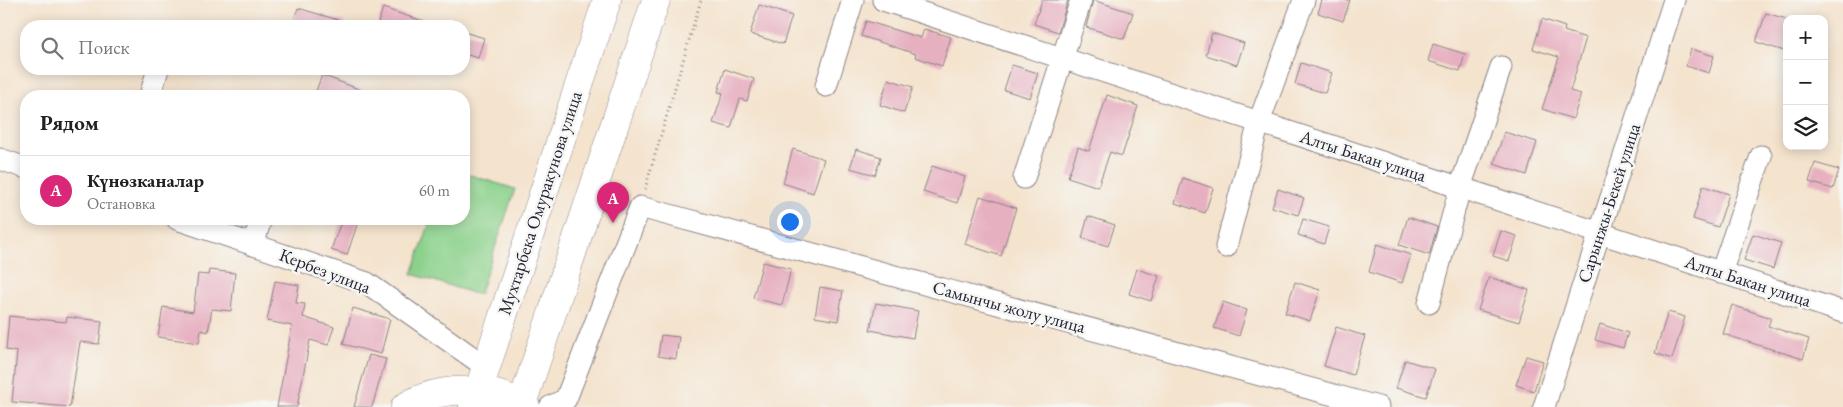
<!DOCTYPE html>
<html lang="ru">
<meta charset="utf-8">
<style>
:root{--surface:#fff;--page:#f6f6f6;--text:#202124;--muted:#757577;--line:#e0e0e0;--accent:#db2777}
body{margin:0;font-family:"EB Garamond",serif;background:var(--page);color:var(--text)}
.controls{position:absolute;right:15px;top:15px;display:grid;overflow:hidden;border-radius:10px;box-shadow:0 2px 12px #0003}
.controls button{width:45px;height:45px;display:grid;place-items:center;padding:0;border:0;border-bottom:1px solid var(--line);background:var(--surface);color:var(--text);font:25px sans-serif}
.you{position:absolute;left:789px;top:221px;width:18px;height:18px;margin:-12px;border:4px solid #fff;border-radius:50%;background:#1a73e8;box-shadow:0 0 0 8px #1a73e833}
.badge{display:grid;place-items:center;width:32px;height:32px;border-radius:50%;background:var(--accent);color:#fff;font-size:16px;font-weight:700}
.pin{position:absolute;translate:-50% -41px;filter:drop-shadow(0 1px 2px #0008)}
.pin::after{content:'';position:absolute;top:26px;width:18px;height:15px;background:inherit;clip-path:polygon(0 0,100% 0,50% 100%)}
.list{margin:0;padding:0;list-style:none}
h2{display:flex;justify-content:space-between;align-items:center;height:65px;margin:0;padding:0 20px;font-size:21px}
h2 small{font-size:16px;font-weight:400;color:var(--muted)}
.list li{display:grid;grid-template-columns:32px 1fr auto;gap:15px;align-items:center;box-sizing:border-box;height:70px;padding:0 20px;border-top:1px solid var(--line)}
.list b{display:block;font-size:19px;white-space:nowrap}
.list p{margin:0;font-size:16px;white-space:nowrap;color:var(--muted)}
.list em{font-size:16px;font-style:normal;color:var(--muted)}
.icon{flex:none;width:28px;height:28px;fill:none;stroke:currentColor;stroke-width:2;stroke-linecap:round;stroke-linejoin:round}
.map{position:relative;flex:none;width:1843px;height:407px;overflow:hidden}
.search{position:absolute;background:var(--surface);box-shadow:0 2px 12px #0003;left:20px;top:20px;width:450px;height:55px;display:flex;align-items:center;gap:12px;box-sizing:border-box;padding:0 18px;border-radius:20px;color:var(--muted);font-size:19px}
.panel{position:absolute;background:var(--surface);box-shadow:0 2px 12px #0003;left:20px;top:90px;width:450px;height:135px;border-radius:20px}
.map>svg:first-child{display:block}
</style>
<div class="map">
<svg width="1843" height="407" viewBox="0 0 1843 407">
<rect width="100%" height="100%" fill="#f6f6f2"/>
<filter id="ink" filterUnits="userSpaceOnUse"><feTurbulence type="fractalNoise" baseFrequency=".02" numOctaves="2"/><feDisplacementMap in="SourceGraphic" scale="10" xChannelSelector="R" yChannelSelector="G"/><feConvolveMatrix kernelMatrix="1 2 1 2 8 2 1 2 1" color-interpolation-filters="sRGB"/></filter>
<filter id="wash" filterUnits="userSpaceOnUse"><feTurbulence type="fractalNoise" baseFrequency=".0096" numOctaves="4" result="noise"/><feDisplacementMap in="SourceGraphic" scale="20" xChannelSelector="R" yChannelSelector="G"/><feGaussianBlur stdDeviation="1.12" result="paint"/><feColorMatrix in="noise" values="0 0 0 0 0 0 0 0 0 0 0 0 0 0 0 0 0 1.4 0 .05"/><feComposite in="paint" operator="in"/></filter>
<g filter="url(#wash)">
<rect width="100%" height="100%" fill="#f4e3cd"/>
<path fill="#8bd18b" stroke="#567a63" d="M464,173L515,189L479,295L412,274L431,219H464Z"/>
<g id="blocks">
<g fill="#e7b0c1">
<path d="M1042,0H1068L1058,32L1034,24Z"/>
<path d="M1093,0L1133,13L1124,39L1086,27Z"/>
<path d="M1322,0H1350L1343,21L1318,13Z"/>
<path d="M759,5L792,16L783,44L750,34Z"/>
<path d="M298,8L345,22V26H292Z"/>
<path d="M383,8L428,23L427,26H377Z"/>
<path d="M1766,13L1787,19V52L1756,42Z"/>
<path d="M1542,19L1565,27L1564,31L1586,38L1570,91L1581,94L1573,119L1542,109L1559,57L1533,49Z"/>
<path d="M866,21L921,38L924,29L951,37L942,66L915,57L916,54L861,36Z"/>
<path d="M464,32L484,38L478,58L464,54Z"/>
<path d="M1212,33L1244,43L1237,65L1206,55Z"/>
<path d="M1433,44L1465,54L1460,71L1428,61Z"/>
<path d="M1691,49L1714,56L1709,73L1686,66Z"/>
<path d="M1301,63L1332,73L1325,93L1295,84Z"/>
<path d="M1012,65L1038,73L1030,98L1004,90Z"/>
<path d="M725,69L754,79L747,101L740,99L731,128L713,123L723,93L718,92Z"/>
<path d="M322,75L374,95V96H314Z"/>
<path d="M888,79L913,87L904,113L880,105Z"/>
<path d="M1107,95L1138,106L1122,156L1110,152L1098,187L1068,177L1078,147L1089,151Z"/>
<path d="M1504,132L1537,142L1527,175L1494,164Z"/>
<path d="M793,149L824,159L813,193L783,183Z"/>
<path d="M856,149L881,157L875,175L850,168Z"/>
<path d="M1815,163L1839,170L1833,189L1809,182Z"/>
<path d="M932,166L965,177L957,203L923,192Z"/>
<path d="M1183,178L1213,188L1205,213L1175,203Z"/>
<path d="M1703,186L1729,194L1718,227L1693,219Z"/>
<path d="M1278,189L1304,198L1298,215L1272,207Z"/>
<path d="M980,196L1016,208L1001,256L965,244Z"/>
<path d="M1088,216L1115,225L1108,246L1082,238Z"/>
<path d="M1408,217L1437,227L1429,255L1399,245Z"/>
<path d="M342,219H359L347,255L331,250Z"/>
<path d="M1303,219L1329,227L1324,244L1298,235Z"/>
<path d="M1501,231L1517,236L1509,261L1493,256Z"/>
<path d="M1753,234L1781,243L1773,269L1744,260Z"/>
<path d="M1377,244L1411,255L1402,283L1369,272Z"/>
<path d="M763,262L791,269L782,305L753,298Z"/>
<path d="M1137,269L1159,276L1151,301L1129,294Z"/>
<path d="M209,270L235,273L231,311L212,309L208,332L201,330L199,343L158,337L163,307L193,312L198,274L208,275Z"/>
<path d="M1489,277L1529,290L1519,322L1478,310Z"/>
<path d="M275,281L299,285L296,303L305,304L303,317L334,327L328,345L310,340L297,407H277L292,326L267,321Z"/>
<path d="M1295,282L1320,290L1310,321L1285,313Z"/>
<path d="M820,287L843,291L838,321L815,317Z"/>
<path d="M1223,302L1247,310L1239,336L1214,328Z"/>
<path d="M876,303L918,311L913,338L870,330Z"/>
<path d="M1732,305L1771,318L1768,326L1809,339L1803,359L1723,334Z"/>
<path d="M353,308L390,319L381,354L343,344Z"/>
<path d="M1668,312L1685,317L1672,359L1655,353Z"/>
<path d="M9,316L66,322L67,317L102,321L99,344L80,342L70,407L12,402L17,352L6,350Z"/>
<path d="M1600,324L1628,333L1623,348L1595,340Z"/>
<path d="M1336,327L1365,336L1353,375L1324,366Z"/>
<path d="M661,335L679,337L676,359L658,356Z"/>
<path d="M369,355L386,359L372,407H354Z"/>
<path d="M1526,356L1543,361L1534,391L1516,385Z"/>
<path d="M1405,360L1435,369L1426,397L1396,388Z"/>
</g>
</g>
</g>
<g filter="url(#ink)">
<use href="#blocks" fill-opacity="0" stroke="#8b8284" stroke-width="1"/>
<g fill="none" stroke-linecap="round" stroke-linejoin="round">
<g stroke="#8b8284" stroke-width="23">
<g id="minor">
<path d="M883,0L1843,312"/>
<path d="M826,86L853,0"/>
<path d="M150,96L158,69"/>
<path d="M0,159L26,168"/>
<path d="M1024,178L1081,0"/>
<path d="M177,219L367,283L486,367"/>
<path d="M253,245L261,219"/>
<path d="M1226,247L1259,122L1304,0"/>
<path d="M1721,273L1761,156"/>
<path d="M1429,303L1460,188L1501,67"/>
<path d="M550,407L566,399L640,207L1378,407"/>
<path d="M1544,407L1674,0"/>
</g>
</g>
<g stroke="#8b8284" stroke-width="29">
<g id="secondary">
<path d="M405,407C439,385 492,385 526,407"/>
<path d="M473,407L607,0"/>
<path d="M521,407L656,0"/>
</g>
</g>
<path stroke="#8b8284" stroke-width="3" stroke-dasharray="1 4" stroke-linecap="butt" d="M645,189L701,0"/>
<use href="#minor" stroke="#fff" stroke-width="21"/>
<use href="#secondary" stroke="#fff" stroke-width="28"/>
</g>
</g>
<g text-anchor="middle" stroke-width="5" stroke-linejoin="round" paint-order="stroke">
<g font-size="18" fill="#22223b" stroke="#f6f6f2">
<text transform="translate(1363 156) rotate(18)" y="6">Алты Бакан улица</text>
<text transform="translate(540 203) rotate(-72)" y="6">Мухтарбека Омуракунова улица</text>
<text transform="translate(1609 203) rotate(-72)" y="6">Сарынжы-Бекей улица</text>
<text transform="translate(325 271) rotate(21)" y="6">Кербез улица</text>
<text transform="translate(1748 281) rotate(18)" y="6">Алты Бакан улица</text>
<text transform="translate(1009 307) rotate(15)" y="6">Самынчы жолу улица</text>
</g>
</g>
</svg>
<div class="controls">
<button>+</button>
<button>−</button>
<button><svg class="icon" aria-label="layers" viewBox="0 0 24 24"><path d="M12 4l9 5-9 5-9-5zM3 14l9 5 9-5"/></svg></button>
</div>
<div class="you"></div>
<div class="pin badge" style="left:613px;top:223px">A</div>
<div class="search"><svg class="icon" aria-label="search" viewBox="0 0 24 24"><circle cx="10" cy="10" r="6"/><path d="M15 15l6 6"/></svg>Поиск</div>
<section class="panel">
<h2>Рядом<small></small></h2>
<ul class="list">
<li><span class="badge">A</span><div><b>Күнөзканалар</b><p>Остановка</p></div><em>60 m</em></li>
</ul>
</section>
</div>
